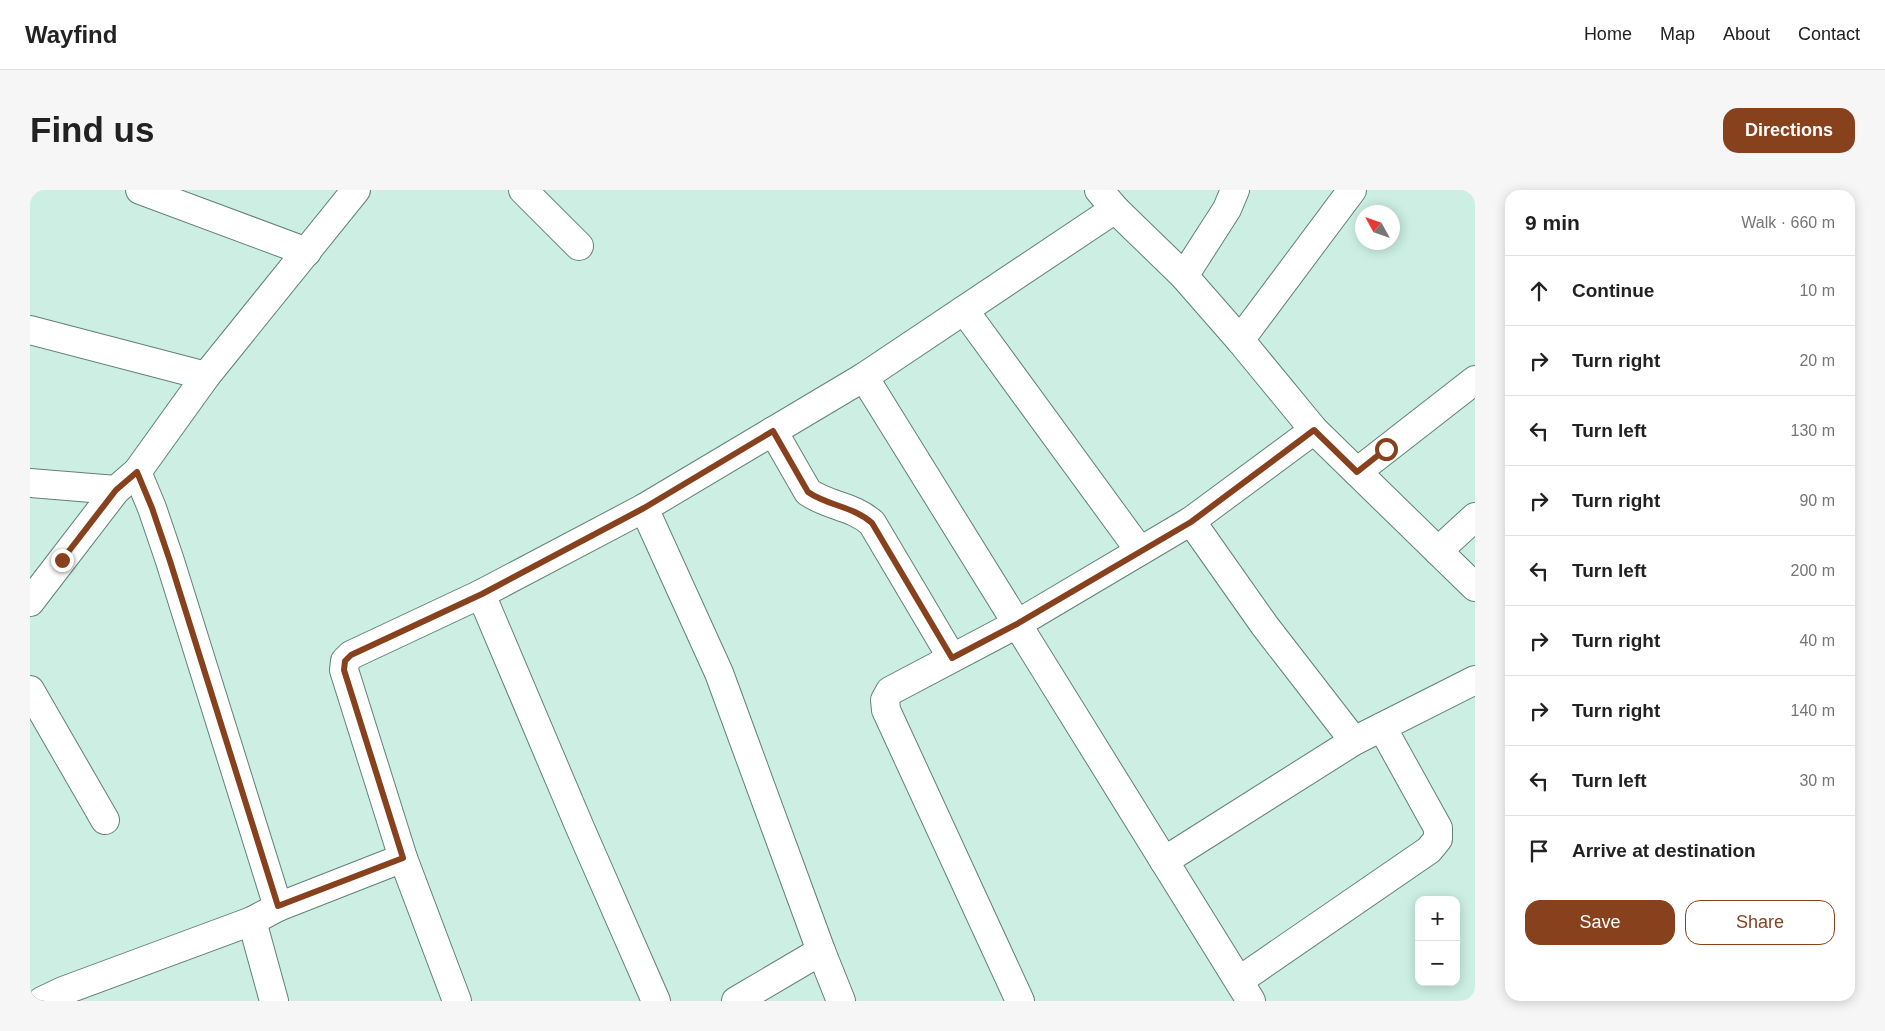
<!DOCTYPE html>
<meta charset="utf-8">
<style>
:root{--surface:#fff;--page:#f6f6f6;--text:#222;--muted:#767676;--line:#e0e0e0;--accent:#87411d}
body{margin:0;font-family:Arial,sans-serif;background:var(--page);color:var(--text)}
.controls{position:absolute;right:15px;bottom:15px;display:grid;overflow:hidden;border-radius:10px;box-shadow:0 2px 12px #0003}
.controls button{width:45px;height:45px;display:grid;place-items:center;padding:0;border:0;border-bottom:1px solid var(--line);background:var(--surface);color:var(--text);font:25px sans-serif}
.compass{position:absolute;left:1325px;top:15px;width:45px;height:45px;border-radius:50%;background:var(--surface);box-shadow:0 2px 12px #0003;rotate:310deg}
.stop{position:absolute;width:15px;height:15px;margin:-11px;border:4px solid #87411d;border-radius:50%;background:#fff}
.stop.end{background:#87411d;border-color:#fff;box-shadow:0 1px 5px #0008}
.list{margin:0;padding:0;list-style:none}
h2{display:flex;justify-content:space-between;align-items:center;height:65px;margin:0;padding:0 20px;font-size:21px}
h2 small{font-size:16px;font-weight:400;color:var(--muted)}
.list li{display:grid;grid-template-columns:32px 1fr auto;gap:15px;align-items:center;box-sizing:border-box;height:70px;padding:0 20px;border-top:1px solid var(--line)}
.list b{display:block;font-size:19px;white-space:nowrap}
.list em{font-size:16px;font-style:normal;color:var(--muted)}
.actions{display:flex;gap:10px;padding:15px 20px}
.actions a{flex:1;padding:11px 0;border:1px solid var(--accent);border-radius:15px;text-align:center;font-size:18px;color:var(--accent)}
.actions .main{background:var(--accent);color:#fff}
.icon{flex:none;width:28px;height:28px;fill:none;stroke:currentColor;stroke-width:2;stroke-linecap:round;stroke-linejoin:round}
.map{position:relative;flex:none;width:1445px;height:811px;overflow:hidden;border-radius:15px}
header{display:flex;align-items:center;gap:30px;box-sizing:border-box;height:70px;padding:0 25px;background:var(--surface);border-bottom:1px solid var(--line)}
header strong{font-size:24px}
nav{display:flex;gap:28px;margin-inline-start:auto;font-size:18px}
.intro{display:flex;align-items:center;justify-content:space-between;box-sizing:border-box;height:120px;padding:0 30px}
h1{margin:0;font-size:35px}
.button{padding:12px 22px;border-radius:15px;background:var(--accent);color:#fff;font-size:18px;font-weight:700}
main{display:flex;gap:30px;padding:0 30px}
aside{flex:1;background:var(--surface);border-radius:15px;box-shadow:0 2px 12px #0003}
.map>svg:first-child{display:block}
</style>
<header>
<strong>Wayfind</strong>
<nav><a>Home</a><a>Map</a><a>About</a><a>Contact</a></nav>
</header>
<div class="intro"><h1>Find us</h1><a class="button">Directions</a></div>
<main>
<div class="map">
<svg width="1445" height="811" viewBox="0 0 1445 811">
<rect width="100%" height="100%" fill="#cceee3"/>
<g fill="none" stroke-linecap="round" stroke-linejoin="round">
<g stroke="#628177" stroke-width="30">
<g id="minor">
<path d="M110,0L277,62"/>
<path d="M493,0L549,56"/>
<path d="M1069,0L1085,19L1154,86L1210,150L1284,240L1445,397"/>
<path d="M1154,86L1197,19L1205,0"/>
<path d="M934,120L1110,361"/>
<path d="M0,140L176,186"/>
<path d="M1210,150L1322,0"/>
<path d="M834,187L1221,811"/>
<path d="M743,241L778,302C798,316 823,316 842,333L922,468"/>
<path d="M107,282L122,318L140,371L248,717"/>
<path d="M1327,282L1445,190"/>
<path d="M0,293L86,300"/>
<path d="M614,318L689,483L791,761L811,811"/>
<path d="M1161,331L1235,436L1324,551"/>
<path d="M1408,361L1445,327"/>
<path d="M451,404L551,640L626,811"/>
<path d="M0,412L86,300L107,282L176,186L326,0"/>
<path d="M0,500L75,630"/>
<path d="M1134,671L1324,551L1445,490"/>
<path d="M222,731L244,811"/>
<path d="M1210,790L1399,660L1408,649V638L1352,537"/>
<path d="M12,811L33,801L222,731L248,717L373,668"/>
<path d="M427,811L373,668L314,480L315,471L321,465L451,404L614,318L834,187L1085,19"/>
<path d="M706,811L791,761"/>
<path d="M990,811L856,520L855,510L860,501L987,434L1161,331L1284,240"/>
</g>
</g>
<use href="#minor" stroke="#fff" stroke-width="28"/>
</g>
<g fill="none" stroke-linecap="round" stroke-linejoin="round">
<path stroke="#87411d" stroke-width="6" d="M32,370L86,300L107,282L122,318L140,371L248,716L373,668L314,480L315,471L321,465L452,404L614,318L743,241L778,302C798,316 823,316 842,333L922,468L987,434L1161,332L1284,240L1327,282L1356,259"/>
</g>
</svg>
<div class="controls">
<button>+</button>
<button>−</button>
</div>
<svg class="compass" viewBox="-18 -18 36 36"><path d="M0-13l5 13h-10z" fill="#e53935"/><path d="M0 13l5-13h-10z" fill="#767676"/></svg>
<div class="stop" style="left:1356px;top:259px"></div>
<div class="stop end" style="left:32px;top:370px"></div>
</div>
<aside>
<h2>9 min<small>Walk · 660 m</small></h2>
<ul class="list">
<li><svg class="icon" aria-label="ahead" viewBox="0 0 24 24"><path d="M12 20V5M6 11l6-6 6 6"/></svg><div><b>Continue</b></div><em>10 m</em></li>
<li><svg class="icon" aria-label="right" viewBox="0 0 24 24"><path d="M7 20v-9h11M14 6l5 5-5 5"/></svg><div><b>Turn right</b></div><em>20 m</em></li>
<li><svg class="icon" aria-label="left" viewBox="0 0 24 24"><path d="M17 20v-9H6M10 6l-5 5 5 5"/></svg><div><b>Turn left</b></div><em>130 m</em></li>
<li><svg class="icon" aria-label="right" viewBox="0 0 24 24"><path d="M7 20v-9h11M14 6l5 5-5 5"/></svg><div><b>Turn right</b></div><em>90 m</em></li>
<li><svg class="icon" aria-label="left" viewBox="0 0 24 24"><path d="M17 20v-9H6M10 6l-5 5 5 5"/></svg><div><b>Turn left</b></div><em>200 m</em></li>
<li><svg class="icon" aria-label="right" viewBox="0 0 24 24"><path d="M7 20v-9h11M14 6l5 5-5 5"/></svg><div><b>Turn right</b></div><em>40 m</em></li>
<li><svg class="icon" aria-label="right" viewBox="0 0 24 24"><path d="M7 20v-9h11M14 6l5 5-5 5"/></svg><div><b>Turn right</b></div><em>140 m</em></li>
<li><svg class="icon" aria-label="left" viewBox="0 0 24 24"><path d="M17 20v-9H6M10 6l-5 5 5 5"/></svg><div><b>Turn left</b></div><em>30 m</em></li>
<li><svg class="icon" aria-label="arrive" viewBox="0 0 24 24"><path d="M6 21V4h12l-3 4 3 4H6"/></svg><div><b>Arrive at destination</b></div></li>
</ul>
<div class="actions"><a class="main">Save</a><a>Share</a></div>
</aside>
</main>
